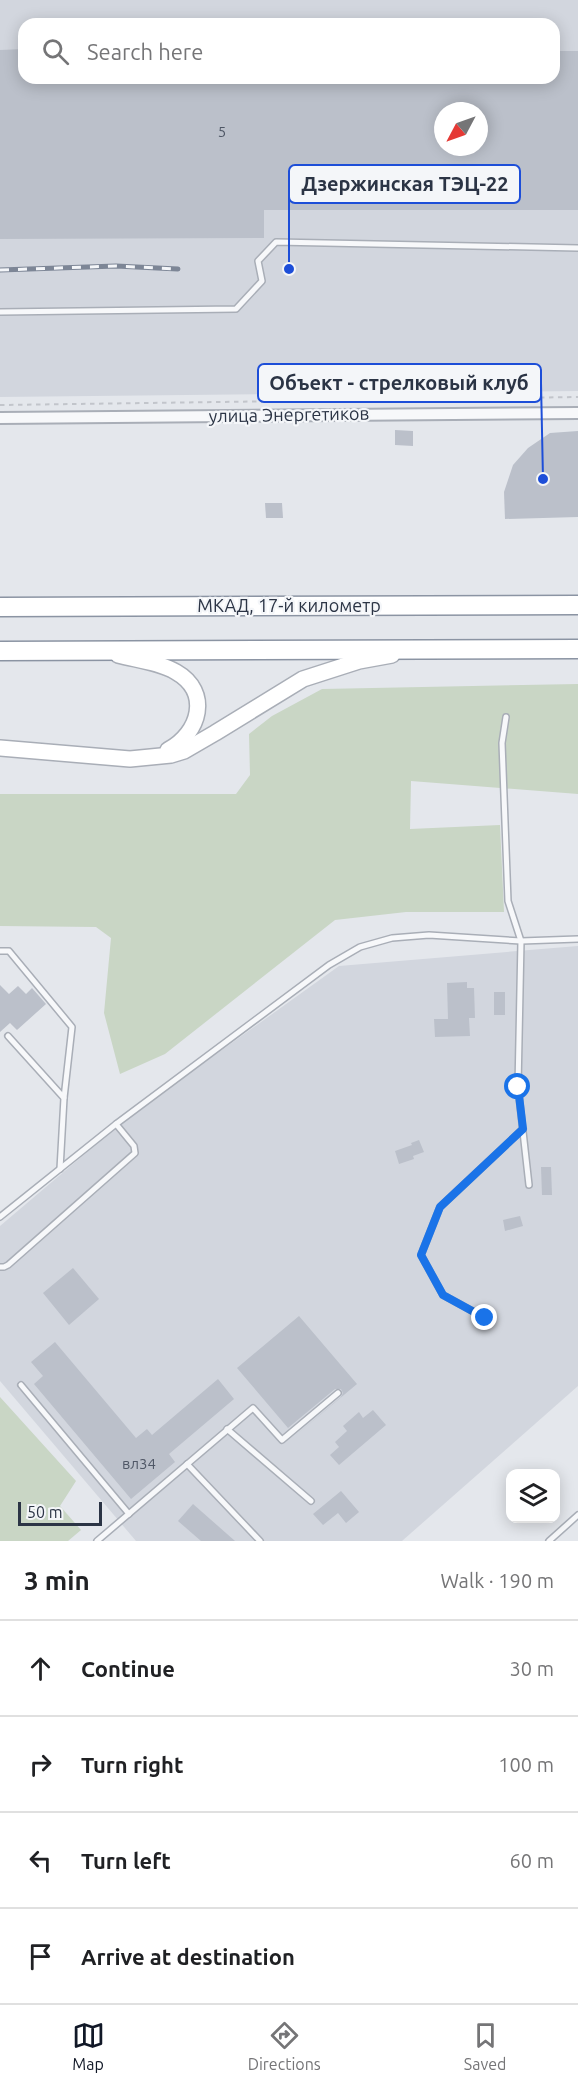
<!DOCTYPE html>
<meta charset="utf-8">
<style>
:root{--surface:#fff;--page:#f2f2f2;--text:#202124;--muted:#757577;--line:#e0e0e0;--accent:#111827}
body{margin:0;font-family:Ubuntu,sans-serif;background:var(--page);color:var(--text)}
.controls{position:absolute;right:18px;bottom:18px;display:grid;overflow:hidden;border-radius:12px;box-shadow:0 3px 15px #0003}
.controls button{width:54px;height:54px;display:grid;place-items:center;padding:0;border:0;border-bottom:2px solid var(--line);background:var(--surface);color:var(--text);font:30px sans-serif}
.compass{position:absolute;left:434px;top:102px;width:54px;height:54px;border-radius:50%;background:var(--surface);box-shadow:0 3px 15px #0003;rotate:229deg}
.scale{position:absolute;left:18px;bottom:15px;width:84px;box-sizing:border-box;padding-left:6px;border:3px solid #2b3445;border-top:0;font-size:16px;line-height:21px;white-space:nowrap;color:#2b3445;-webkit-text-stroke:4px #f4f6f9;paint-order:stroke}
.stop{position:absolute;width:18px;height:18px;margin:-14px;border:4px solid #1a73e8;border-radius:50%;background:#fff}
.stop.end{background:#1a73e8;border-color:#fff;box-shadow:0 2px 6px #0008}
.list{margin:0;padding:0;list-style:none}
h2{display:flex;justify-content:space-between;align-items:center;height:78px;margin:0;padding:0 24px;font-size:26px}
h2 small{font-size:20px;font-weight:400;color:var(--muted)}
.list li{display:grid;grid-template-columns:39px 1fr auto;gap:18px;align-items:center;box-sizing:border-box;height:96px;padding:0 24px;border-top:2px solid var(--line)}
.list b{display:block;font-size:22px;white-space:nowrap}
.list em{font-size:20px;font-style:normal;color:var(--muted)}
.icon{flex:none;width:33px;height:33px;fill:none;stroke:currentColor;stroke-width:2;stroke-linecap:round;stroke-linejoin:round}
.map{position:relative;flex:none;width:578px;height:1541px;overflow:hidden}
.search{position:absolute;background:var(--surface);box-shadow:0 3px 15px #0003;left:18px;right:18px;top:18px;height:66px;display:flex;align-items:center;gap:15px;box-sizing:border-box;padding:0 21px;border-radius:18px;color:var(--muted);font-size:22px}
.sheet{height:462px;background:var(--surface)}
nav{display:flex;justify-content:space-around;align-items:center;box-sizing:border-box;height:84px;border-top:2px solid var(--line);background:var(--surface);font-size:16px;color:var(--muted)}
nav a{display:grid;justify-items:center;gap:3px}
nav .on{color:var(--accent)}
.map>svg:first-child{display:block}
</style>
<div class="map">
<svg width="578" height="1541" viewBox="0 0 578 1541">
<rect width="100%" height="100%" fill="#e4e7ec"/>
<g fill="#d2d6de" fill-rule="evenodd">
<path d="M0,0H578V391L0,397ZM24,24H554V78H24ZM443,111H479V147H443Z"/>
<path d="M578,946V1386L402,1541H136L0,1381V1226L126,1119L339,966Z"/>
</g>
<g fill="#c9d6c5">
<path d="M578,684V794L411,781L410,829L500,825L504,912H406L335,920L165,1054L120,1074L104,1013L111,938L96,927L0,926V794H236L250,775L249,734L272,716L322,689Z"/>
<path d="M0,1397L76,1481L60,1506L81,1530L68,1541H0Z"/>
</g>
<g fill="#bbc0ca" fill-rule="evenodd">
<path d="M24,49V78H554V51H578V210H264V238L0,239V50ZM443,111H479V147H443Z"/>
<path d="M395,430L413,431V446L395,445Z"/>
<path d="M578,431V517L505,519L504,492L513,465L528,448L550,433Z"/>
<path d="M265,503H282L283,518H266Z"/>
<path d="M467,982V988H474L475,1018H469L470,1036L435,1037L434,1019H448L447,983Z"/>
<path d="M0,985L9,994L18,986L26,994L32,988L46,1004L17,1030L10,1023L0,1032Z"/>
<rect x="494" y="992" width="11" height="23"/>
<path d="M419,1140L424,1152L413,1156L414,1159L399,1164L395,1151L412,1145L411,1143Z"/>
<path d="M541,1167H551L552,1195H542Z"/>
<path d="M520,1216L523,1226L505,1231L503,1220Z"/>
<path d="M73,1268L99,1299L69,1325L43,1293Z"/>
<path d="M299,1316L357,1384L295,1436L341,1397L343,1393L341,1389H335L288,1428L237,1368Z"/>
<path d="M55,1342L136,1438L147,1429L152,1435L218,1379L234,1399L169,1454L175,1462L131,1499L34,1384L43,1376L31,1362Z"/>
<path d="M373,1410L386,1425L339,1465L330,1455L339,1447L335,1442L347,1431L343,1426L359,1412L363,1418Z"/>
<path d="M341,1491L359,1512L346,1523L338,1513L323,1525L313,1514Z"/>
<path d="M193,1504L235,1541H201L178,1521Z"/>
</g>
<g fill="none" stroke-linecap="round" stroke-linejoin="round">
<g stroke="#a9aeb7" stroke-width="8">
<g id="service">
<path d="M0,312L236,309L262,281L258,261L276,242L578,248"/>
<path d="M506,717L502,743L508,901L521,941L518,1087L529,1185"/>
<path d="M0,951H9L72,1027L64,1098"/>
<path d="M8,1036L64,1098L60,1169"/>
<path d="M0,1217L116,1124L329,965L360,947L392,938L429,935L521,941L578,939"/>
<path d="M0,1267H4L8,1265L135,1153L134,1146L116,1124"/>
<path d="M485,1318L443,1295L421,1255L440,1207L523,1129"/>
<path d="M21,1385L129,1514"/>
<path d="M227,1429L311,1501"/>
<path d="M187,1464L260,1541"/>
<path d="M97,1541L253,1408L282,1440L338,1393"/>
<path d="M549,1541L578,1515"/>
</g>
</g>
<g stroke="#a9aeb7" stroke-width="14">
<path id="minor" d="M0,418L578,413"/>
</g>
<g stroke="#a9aeb7" stroke-width="18">
<g id="secondary">
<path d="M118,655C137,660 159,662 176,672C211,692 200,733 168,750"/>
<path d="M0,748L130,759L171,755L184,751L215,733L303,679L359,661L392,655"/>
</g>
</g>
<g stroke="#8b94a3" stroke-width="21">
<g id="trunk">
<path d="M0,607L578,605"/>
<path d="M0,651L578,649"/>
</g>
</g>
<path stroke="#c2c5cb" stroke-width="2" stroke-dasharray="4.5 4.5" stroke-linecap="butt" d="M0,405L578,397"/>
<use href="#service" stroke="#f7f8fa" stroke-width="5"/>
<use href="#minor" stroke="#f7f8fa" stroke-width="10"/>
<use href="#secondary" stroke="#fff" stroke-width="15"/>
<use href="#trunk" stroke="#fff" stroke-width="18"/>
<g stroke="#7d8696" stroke-width="5">
<path id="rail" d="M0,270L116,266L178,269"/>
</g>
<use href="#rail" stroke="#f4f6f9" stroke-width="3" stroke-dasharray="9" stroke-linecap="butt"/>
</g>
<g fill="none" stroke-linecap="round" stroke-linejoin="round">
<path stroke="#1a73e8" stroke-width="8" d="M485,1318L443,1295L421,1255L440,1207L523,1129L518,1087"/>
</g>
<g text-anchor="middle" stroke-width="4.5" stroke-linejoin="round" paint-order="stroke">
<g font-size="15" fill="#4f5766">
<text x="222" y="137">5</text>
<text x="139" y="1469">вл34</text>
</g>
<g font-size="18" fill="#2b3445" stroke="#f4f6f9">
<text transform="translate(289 415) rotate(-1)" y="6">улица Энергетиков</text>
<text x="289" y="612">МКАД, 17-й километр</text>
</g>
</g>
<path fill="none" stroke="#1d4ed8" stroke-width="2" d="M289 269L289 184M543 479L541 383"/>
<g fill="#1d4ed8" stroke="#f4f6f9" stroke-width="2">
<circle cx="289" cy="269" r="6"/>
<circle cx="543" cy="479" r="6"/>
</g>
<g fill="#f4f6f9" stroke="#1d4ed8" stroke-width="2">
<rect x="289" y="165" width="231" height="38" rx="6"/>
<rect x="258" y="364" width="283" height="38" rx="6"/>
</g>
<g font-size="20" text-anchor="middle" font-weight="bold" fill="#2b3445">
<text x="405" y="191">Дзержинская ТЭЦ-22</text>
<text x="399" y="390">Объект - стрелковый клуб</text>
</g>
</svg>
<div class="controls">
<button><svg class="icon" aria-label="layers" viewBox="0 0 24 24"><path d="M12 4l9 5-9 5-9-5zM3 14l9 5 9-5"/></svg></button>
</div>
<svg class="compass" viewBox="-18 -18 36 36"><path d="M0-13l5 13h-10z" fill="#e53935"/><path d="M0 13l5-13h-10z" fill="#757577"/></svg>
<div class="scale">50 m</div>
<div class="stop" style="left:518px;top:1087px"></div>
<div class="stop end" style="left:485px;top:1318px"></div>
<div class="search"><svg class="icon" aria-label="search" viewBox="0 0 24 24"><circle cx="10" cy="10" r="6"/><path d="M15 15l6 6"/></svg>Search here</div>
</div>
<section class="sheet">
<h2>3 min<small>Walk · 190 m</small></h2>
<ul class="list">
<li><svg class="icon" aria-label="ahead" viewBox="0 0 24 24"><path d="M12 20V5M6 11l6-6 6 6"/></svg><div><b>Continue</b></div><em>30 m</em></li>
<li><svg class="icon" aria-label="right" viewBox="0 0 24 24"><path d="M7 20v-9h11M14 6l5 5-5 5"/></svg><div><b>Turn right</b></div><em>100 m</em></li>
<li><svg class="icon" aria-label="left" viewBox="0 0 24 24"><path d="M17 20v-9H6M10 6l-5 5 5 5"/></svg><div><b>Turn left</b></div><em>60 m</em></li>
<li><svg class="icon" aria-label="arrive" viewBox="0 0 24 24"><path d="M6 21V4h12l-3 4 3 4H6"/></svg><div><b>Arrive at destination</b></div></li>
</ul>
</section>
<nav>
<a class="on"><svg class="icon" aria-label="map" viewBox="0 0 24 24"><path d="M3 6l6-2 6 2 6-2v14l-6 2-6-2-6 2zM9 4v14M15 6v14"/></svg>Map</a>
<a><svg class="icon" aria-label="directions" viewBox="0 0 24 24"><path d="M12 3l9 9-9 9-9-9zM9 14v-3h6M13 9l2 2-2 2"/></svg>Directions</a>
<a><svg class="icon" aria-label="saved" viewBox="0 0 24 24"><path d="M7 4h10v16l-5-4-5 4z"/></svg>Saved</a>
</nav>
